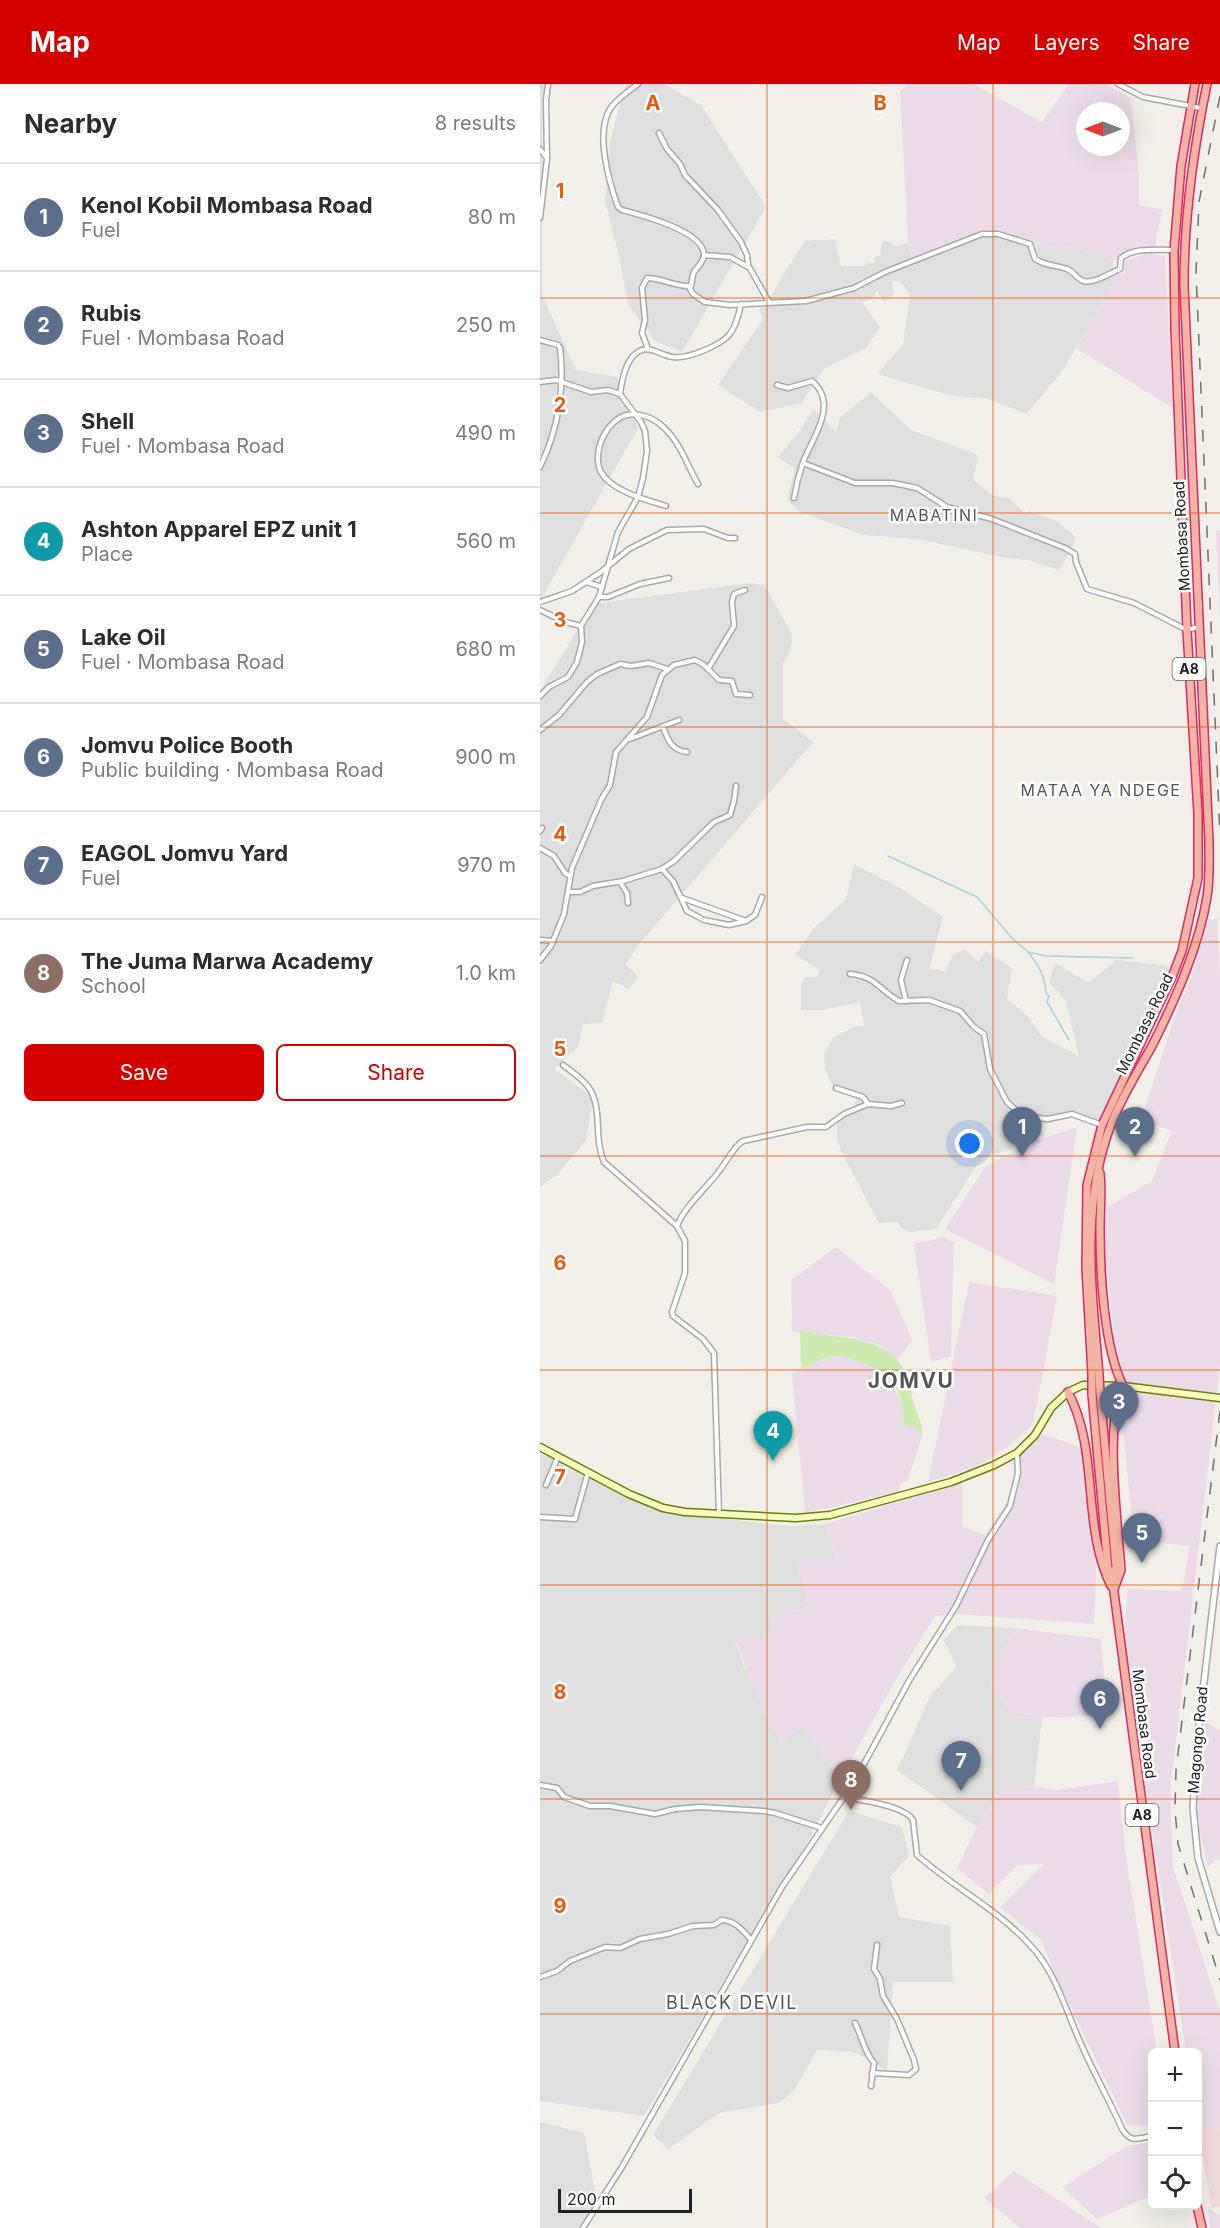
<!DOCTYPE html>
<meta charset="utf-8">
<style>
:root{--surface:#fff;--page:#f2f2f3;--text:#2b2b33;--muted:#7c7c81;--line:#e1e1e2;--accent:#d40000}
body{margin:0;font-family:Inter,sans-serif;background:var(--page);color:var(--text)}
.controls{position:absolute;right:18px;bottom:18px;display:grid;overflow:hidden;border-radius:9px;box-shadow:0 6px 24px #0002}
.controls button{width:54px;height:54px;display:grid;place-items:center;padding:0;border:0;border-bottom:2px solid var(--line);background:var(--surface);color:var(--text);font:30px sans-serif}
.compass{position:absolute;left:536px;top:18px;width:54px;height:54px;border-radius:50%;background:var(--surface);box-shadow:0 6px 24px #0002;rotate:270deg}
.scale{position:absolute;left:18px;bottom:15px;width:134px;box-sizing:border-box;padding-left:6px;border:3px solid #222;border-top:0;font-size:16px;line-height:21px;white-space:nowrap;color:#222;-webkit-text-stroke:4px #fff;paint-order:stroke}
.you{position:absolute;left:430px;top:1060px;width:21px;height:21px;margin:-15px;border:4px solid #fff;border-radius:50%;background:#1a73e8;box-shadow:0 0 0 9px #1a73e833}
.badge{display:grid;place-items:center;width:39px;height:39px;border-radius:50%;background:var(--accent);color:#fff;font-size:20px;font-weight:700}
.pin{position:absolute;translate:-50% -50px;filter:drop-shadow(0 2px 3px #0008)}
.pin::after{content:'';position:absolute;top:32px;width:21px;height:18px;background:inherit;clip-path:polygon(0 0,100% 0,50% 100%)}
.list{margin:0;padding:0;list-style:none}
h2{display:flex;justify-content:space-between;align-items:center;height:78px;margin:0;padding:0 24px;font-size:26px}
h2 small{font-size:20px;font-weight:400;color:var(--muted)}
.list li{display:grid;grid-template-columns:39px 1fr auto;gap:18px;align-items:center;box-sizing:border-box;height:108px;padding:0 24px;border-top:2px solid var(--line)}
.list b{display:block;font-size:22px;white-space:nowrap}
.list p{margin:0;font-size:20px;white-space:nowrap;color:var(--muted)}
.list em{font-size:20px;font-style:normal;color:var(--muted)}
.actions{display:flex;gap:12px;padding:18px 24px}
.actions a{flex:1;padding:14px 0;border:2px solid var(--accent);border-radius:9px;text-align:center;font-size:21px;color:var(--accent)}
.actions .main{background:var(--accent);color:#fff}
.icon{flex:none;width:33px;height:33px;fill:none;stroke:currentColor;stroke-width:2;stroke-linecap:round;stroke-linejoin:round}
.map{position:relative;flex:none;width:680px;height:2144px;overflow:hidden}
header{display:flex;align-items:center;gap:36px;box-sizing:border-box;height:84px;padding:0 30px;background:var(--accent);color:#fff}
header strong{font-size:28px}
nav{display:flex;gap:33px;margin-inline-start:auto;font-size:21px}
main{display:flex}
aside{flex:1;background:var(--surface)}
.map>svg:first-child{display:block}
</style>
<header>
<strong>Map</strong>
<nav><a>Map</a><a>Layers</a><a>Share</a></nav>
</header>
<main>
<aside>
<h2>Nearby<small>8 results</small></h2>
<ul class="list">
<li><span class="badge" style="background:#5c6f8a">1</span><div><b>Kenol Kobil Mombasa Road</b><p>Fuel</p></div><em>80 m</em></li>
<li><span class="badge" style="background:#5c6f8a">2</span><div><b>Rubis</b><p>Fuel · Mombasa Road</p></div><em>250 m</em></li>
<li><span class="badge" style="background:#5c6f8a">3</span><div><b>Shell</b><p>Fuel · Mombasa Road</p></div><em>490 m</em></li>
<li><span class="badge" style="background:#0f9aa8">4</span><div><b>Ashton Apparel EPZ unit 1</b><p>Place</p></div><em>560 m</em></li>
<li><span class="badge" style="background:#5c6f8a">5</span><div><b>Lake Oil</b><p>Fuel · Mombasa Road</p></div><em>680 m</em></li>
<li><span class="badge" style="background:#5c6f8a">6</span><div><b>Jomvu Police Booth</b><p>Public building · Mombasa Road</p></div><em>900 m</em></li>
<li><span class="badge" style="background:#5c6f8a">7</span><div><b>EAGOL Jomvu Yard</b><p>Fuel</p></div><em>970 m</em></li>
<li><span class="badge" style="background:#8d6e63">8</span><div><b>The Juma Marwa Academy</b><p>School</p></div><em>1.0 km</em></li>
</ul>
<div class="actions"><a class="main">Save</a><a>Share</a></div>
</aside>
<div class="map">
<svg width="680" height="2144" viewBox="0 0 680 2144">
<rect width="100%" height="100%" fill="#f2efe9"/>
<g fill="#e0dfdf">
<path d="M0,0H4L2,43V211L36,286L77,293L98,344L0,517Z"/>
<path d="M86,0H124L161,21L226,123L142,268L115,257L88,220L79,172L65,117L70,57Z"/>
<path d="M450,146L494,156L497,163L538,164L573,177L572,202L521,289L486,330L446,314L412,312L337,290L363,261L370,210L360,197H352L354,210L344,219L337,207L331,216L322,218L340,243L326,264L283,285L262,319L220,328L178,301L223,235L219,226L228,218L240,196L265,157L295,155L301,182H323L328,178L334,180V174L340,171L342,158L348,157L354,162L369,159L372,173L439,147Z"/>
<path d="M331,308L371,346L438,371L433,396L454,412L469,414L485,430L489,427L516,437L535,452L532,465L519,486L488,476L466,474L377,455L324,451L260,428L247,415L255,385L238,373L256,352L274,325L296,348L300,334Z"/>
<path d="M209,499L224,501L252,550L251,566L243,580V635L273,658L99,860L86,880L98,893L89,905L73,897L62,939L43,940L38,963L14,985L53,1013L46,1056L18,1090L0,1103V607L53,520Z"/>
<path d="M314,780L360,804L403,833L389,885L406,887L412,872L424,865L438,878L446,867L472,884L467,915L488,932L502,953L539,972L526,917L509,899L515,879L549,899L576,876L622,881L636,888L569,1042L532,1031L504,1041L476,1056L472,1066L445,1072L437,1081L396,1145L369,1148L360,1143L358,1138L339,1139L301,1067L297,1052V1037L314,1027L316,1013L292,1001L285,985L284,969L293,954L314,943L324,941L320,918L283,926H261V902L265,893H276L280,886L255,871L273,845L306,815Z"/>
<path d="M0,1366L110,1422L136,1430L249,1442L286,1440L297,1478L268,1523L229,1533L233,1550L223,1553L194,1554L203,1580L241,1659L261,1643L290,1678L299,1697L262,1769L242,1799L104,2032L0,2017Z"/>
<path d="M418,1541L474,1544L450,1600L476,1634H502L494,1703L465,1699L437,1743L357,1686L391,1611L417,1583L403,1556Z"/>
<path d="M309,1727L362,1743L369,1772L350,1792L359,1833L410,1842L413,1898H353L347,1987L314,1968L277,1966L253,2008L239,2019L179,2029L128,2065L113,2051Z"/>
<path d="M0,2038L44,2049L57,2118L48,2135L41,2144H0Z"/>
</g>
<path fill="#f2dad9" d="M680,2044V2123L672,2124L658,2046Z"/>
<g fill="#ebdbe8" fill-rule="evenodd">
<path d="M368,0H433L502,38L529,0H565L591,14L599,90V121L623,126L616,153V163H595L573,177L538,164L497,163L494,156L450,146L439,147L373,173L368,157L360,7ZM545,27H581V63H545Z"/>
<path d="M607,169L625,172L633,324L536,264L572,202V193L585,189L584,177Z"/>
<path d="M676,447H680V536Z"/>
<path d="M669,835H677L680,892V1282L630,1708L633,1782L680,1928V2044L658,2046V1968H646L583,1555L588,1505L642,1507L650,1462L594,1456L568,1193L560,1155L567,1123L612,1097L632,1047L601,1036L638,924L649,900Z"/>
<path d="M537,1043L514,1200L405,1145L445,1083L491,1058Z"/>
<path d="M404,1153L414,1158L411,1272L391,1278L374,1160Z"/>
<path d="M296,1163L351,1207L372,1256L357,1276L339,1261L313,1253L252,1248L251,1196Z"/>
<path d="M429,1198L517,1212L504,1284L492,1341L470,1361L436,1383L388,1398Z"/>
<path d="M296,1272L307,1273L336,1283L346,1290L365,1324L364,1341L374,1343L382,1352L367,1398L361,1399L358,1408L265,1429L252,1290L274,1279Z"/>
<path d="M503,1350L552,1367L558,1440L554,1540L417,1530L395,1532L354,1599L299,1697L290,1678L261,1643L242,1659L219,1618L194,1553H223L233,1550L228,1533L268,1523L256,1477H297L286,1440L422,1398V1442L445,1451L467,1418L479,1371Z"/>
<path d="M474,1544L561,1555L567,1632L476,1634L450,1600Z"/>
<path d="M662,1635L680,1647V1773L668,1783L654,1723Z"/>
<path d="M578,1697L586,1773L617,1968H612V2042L587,2041L515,1890L501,1856L460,1823L504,1780L478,1781L449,1810L417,1784L437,1743L465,1699L518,1706Z"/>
<path d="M612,2058V2111L557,2135L522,2103L587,2062Z"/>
<path d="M474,2087L561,2144H480L444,2114Z"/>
<path d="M668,2123L680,2132V2144H670Z"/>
</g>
<path fill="#cdebb0" d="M260,1247C298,1255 341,1249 365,1286C370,1294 371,1308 373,1317C376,1329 383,1339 382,1352L374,1343L364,1341C365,1308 351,1288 320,1278C313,1275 305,1272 297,1272C285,1273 272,1280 261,1285Z"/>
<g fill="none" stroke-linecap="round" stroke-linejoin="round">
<g stroke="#aad3df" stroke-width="1.5">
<path d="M348,772L437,813L472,854L488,868L506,872L593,874"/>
<path d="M488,868C499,882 505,892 506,909L509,912L507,918L529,956"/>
</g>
<g stroke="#a9a9a9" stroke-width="7">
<g id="minor">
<path d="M98,0C90,6 80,13 73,21C53,44 69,98 78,123L82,126C101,131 165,147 164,172C163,179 157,183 154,188C152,192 152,198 151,202C136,203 122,194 107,194L102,204L105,236L102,249L108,265"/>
<path d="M578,0L603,13L661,24"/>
<path d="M119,49L127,65L140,80L145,91L178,126L201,158L207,171L208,181L229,218"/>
<path d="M0,65L7,74"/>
<path d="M0,134L7,75L6,16L8,0"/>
<path d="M164,171L190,173L208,183"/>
<path d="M149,203L153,210L165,218L190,221L266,217L314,204L345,188L442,150H458L490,160L495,175C506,182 516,181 527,185C533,187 536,194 543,197C554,200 570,189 580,185L581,174C595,163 617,166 634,166"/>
<path d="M0,256L18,261L20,264C25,304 18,346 0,383"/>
<path d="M0,298L16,296L51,308L68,306L80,310L101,338L105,347L107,367L103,394L98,413L78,448L59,513L41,542L42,558L37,578L28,593L9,603L0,612"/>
<path d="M237,301L248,304L272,297C299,320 273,353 263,378C259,390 256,402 254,414"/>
<path d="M80,310C82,297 85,276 98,268C109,260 121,272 133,273C148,275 179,262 189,251C196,243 199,230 201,220"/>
<path d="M263,379L315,399H353L377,404L407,423L452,435L525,464L535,470L536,478L547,505L594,519L647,546L658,543"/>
<path d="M126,422C107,416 71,407 61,388C51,369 66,336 87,331C98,328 113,334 121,341C140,357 146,379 158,400"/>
<path d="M46,498L62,503"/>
<path d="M59,513H68L100,500L129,494"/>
<path d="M0,518L32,507L61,488L89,465L127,446L164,445L188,454H195"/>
<path d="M0,526L25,538L41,542"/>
<path d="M168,585L194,542L192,518L194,510L205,506"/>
<path d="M123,643C128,656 131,666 147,668"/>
<path d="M0,646L19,631L47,598L57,590L80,580L91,582L109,579L127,585"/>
<path d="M90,655L139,636"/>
<path d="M0,747L2,744"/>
<path d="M0,764L14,772L25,789L30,792"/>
<path d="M122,785L133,797L147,827L164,836L189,841L206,837L215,831L222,813"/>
<path d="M80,798L87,809L88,819"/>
<path d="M28,808H40L53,802L83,797L122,785L134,777L174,738L190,731L194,717L196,702"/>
<path d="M142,814L206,837"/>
<path d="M0,856L13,857"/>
<path d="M0,876L11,862L24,830L32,784L61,716L70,701L76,668L107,633L122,591L134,581L155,576L164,581L179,596L192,597L196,610L210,611"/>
<path d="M310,890C336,892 339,906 359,917L389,916L420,927L434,943L444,950L450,985L467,1018L477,1027L489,1033L508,1035L532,1030L562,1041"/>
<path d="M366,917L361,896L367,876"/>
<path d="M23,981C32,988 45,996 51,1007C62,1028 54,1056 64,1078L137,1142"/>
<path d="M296,1004L323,1013L328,1020"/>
<path d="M6,1401L18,1373"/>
<path d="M179,1430L174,1269L163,1255L133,1232L132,1228L145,1189V1157L137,1142C146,1120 166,1105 180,1086C187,1077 193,1063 203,1057L267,1043H286L304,1030L328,1020L351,1022L362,1019"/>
<path d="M0,1433L35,1435L48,1388"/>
<path d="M0,1701L17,1704L24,1713L50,1722H70L115,1730L135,1725L160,1723L224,1727L235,1729L282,1744"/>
<path d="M306,1710L312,1714C328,1718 364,1722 373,1736L377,1771C413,1803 457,1825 489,1860C516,1887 526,1928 542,1962C554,1990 570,2017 582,2045C592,2060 597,2054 612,2052"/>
<path d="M0,1893L17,1887L30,1877L65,1863L80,1864L100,1855L128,1850L153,1842L174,1841L181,1836C194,1836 203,1846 211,1856"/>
<path d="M315,1939C322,1952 324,1968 334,1979L331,2002"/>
<path d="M332,1989L369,1991L376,1985L374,1976L357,1935L343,1912L340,1895L334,1885L337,1861"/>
<path d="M43,2144L82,2083L242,1803L306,1710L324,1680L370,1595L416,1522L448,1456L470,1422L478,1389L477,1370"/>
</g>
</g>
<g stroke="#a9a9a9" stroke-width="8">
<path id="tertiary" d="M680,1462L657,1657L653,1724L658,1774L680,1848"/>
</g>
<g stroke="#707d05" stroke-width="9">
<path id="secondary" d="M0,1363L89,1410L123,1424L145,1428L256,1434L290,1431L411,1398L454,1381L477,1369L495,1351L511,1324L528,1308L543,1301L583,1302L680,1314"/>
</g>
<g stroke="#dc2a67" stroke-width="10">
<g id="trunk">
<path d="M560,1089C562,1110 560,1125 560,1145C560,1189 564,1264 583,1302C564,1339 578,1441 581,1486L574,1505"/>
<path d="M552,1290L546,1184L547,1101L562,1041L632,893L642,867L658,794V730L647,546L635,245L634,167L641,82L655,0"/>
<path d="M559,1291C552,1207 540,1119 572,1038C583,1011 598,987 612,962C635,916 659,863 667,813C670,795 669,776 669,758L644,201C644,132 653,68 667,0"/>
<path d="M528,1308C560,1368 541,1441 571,1502"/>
<path d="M560,1309L576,1483L572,1493"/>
<path d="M552,1310L568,1484L572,1493L635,1968"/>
<path d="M657,2122L662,2144"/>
</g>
</g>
<use href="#minor" stroke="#fff" stroke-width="4"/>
<use href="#tertiary" stroke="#fff" stroke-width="5"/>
<use href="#secondary" stroke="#f7fabf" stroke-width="6"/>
<use href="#trunk" stroke="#f2b4a3" stroke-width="7"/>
<g stroke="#707070" stroke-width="1.5" stroke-dasharray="12 12" stroke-linecap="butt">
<path d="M680,12L659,118L656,189L680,752"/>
<path d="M680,1327L636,1686L635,1726L638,1760L680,1896"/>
</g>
<g stroke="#dc2a67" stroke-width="10" stroke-linecap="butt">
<g id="trunk-bridge">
<path d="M552,1290V1310"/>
<path d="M559,1291L560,1309"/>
</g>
</g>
<use href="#trunk-bridge" stroke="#f2b4a3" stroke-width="7"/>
</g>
<path fill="none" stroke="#e8590c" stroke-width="1.5" stroke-opacity="0.55" d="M227,0V2144M453,0V2144M0,214H680M0,429H680M0,643H680M0,858H680M0,1072H680M0,1286H680M0,1501H680M0,1715H680M0,1930H680"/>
<g text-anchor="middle" stroke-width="5" stroke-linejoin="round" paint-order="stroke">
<g fill="#fff" stroke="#646464" stroke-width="1.5">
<rect x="632.5" y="574" width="33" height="22" rx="4.5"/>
<rect x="585.5" y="1720" width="33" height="22" rx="4.5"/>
</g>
<g font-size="14" font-weight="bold" fill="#222">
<text x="649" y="590">A8</text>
<text x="602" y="1736">A8</text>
</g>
<g font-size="15" fill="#222" stroke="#fff">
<text transform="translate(642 452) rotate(-93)" y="5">Mombasa Road</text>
<text transform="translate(605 940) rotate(-64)" y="5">Mombasa Road</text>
<text transform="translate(604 1640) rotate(83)" y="5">Mombasa Road</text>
<text transform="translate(658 1656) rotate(-85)" y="5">Magongo Road</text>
</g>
<g font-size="16" letter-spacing="1.5" fill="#555" stroke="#fff">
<text x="394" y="437">MABATINI</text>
<text x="561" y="712">MATAA YA NDEGE</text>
</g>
<g font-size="18" letter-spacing="1.5" fill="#555" stroke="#fff">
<text x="192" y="1925">BLACK DEVIL</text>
</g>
<g font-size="21" font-weight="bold" letter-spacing="1.5" fill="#555" stroke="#fff">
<text x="371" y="1304">JOMVU</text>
</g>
</g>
<g font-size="20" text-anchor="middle" font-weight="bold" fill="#e8590c" stroke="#fff" stroke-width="5" stroke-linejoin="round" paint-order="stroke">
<text x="113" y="26">A</text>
<text x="340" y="26">B</text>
<text x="20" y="114">1</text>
<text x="20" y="328">2</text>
<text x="20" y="543">3</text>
<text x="20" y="757">4</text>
<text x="20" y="972">5</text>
<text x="20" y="1186">6</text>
<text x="20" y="1400">7</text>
<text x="20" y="1615">8</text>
<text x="20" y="1829">9</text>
</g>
</svg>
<div class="controls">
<button>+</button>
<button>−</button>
<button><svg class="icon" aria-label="locate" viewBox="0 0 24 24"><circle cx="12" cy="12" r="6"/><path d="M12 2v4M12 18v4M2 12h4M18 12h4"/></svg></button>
</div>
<svg class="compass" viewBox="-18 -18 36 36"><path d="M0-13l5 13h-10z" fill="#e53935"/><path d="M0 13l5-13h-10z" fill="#7c7c81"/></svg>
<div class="scale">200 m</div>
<div class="you"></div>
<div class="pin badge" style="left:482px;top:1073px;background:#5c6f8a">1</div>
<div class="pin badge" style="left:595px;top:1073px;background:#5c6f8a">2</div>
<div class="pin badge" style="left:579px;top:1348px;background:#5c6f8a">3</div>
<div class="pin badge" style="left:233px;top:1377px;background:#0f9aa8">4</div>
<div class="pin badge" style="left:602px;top:1479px;background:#5c6f8a">5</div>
<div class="pin badge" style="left:560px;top:1645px;background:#5c6f8a">6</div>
<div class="pin badge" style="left:421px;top:1707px;background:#5c6f8a">7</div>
<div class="pin badge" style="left:311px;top:1726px;background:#8d6e63">8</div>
</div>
</main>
